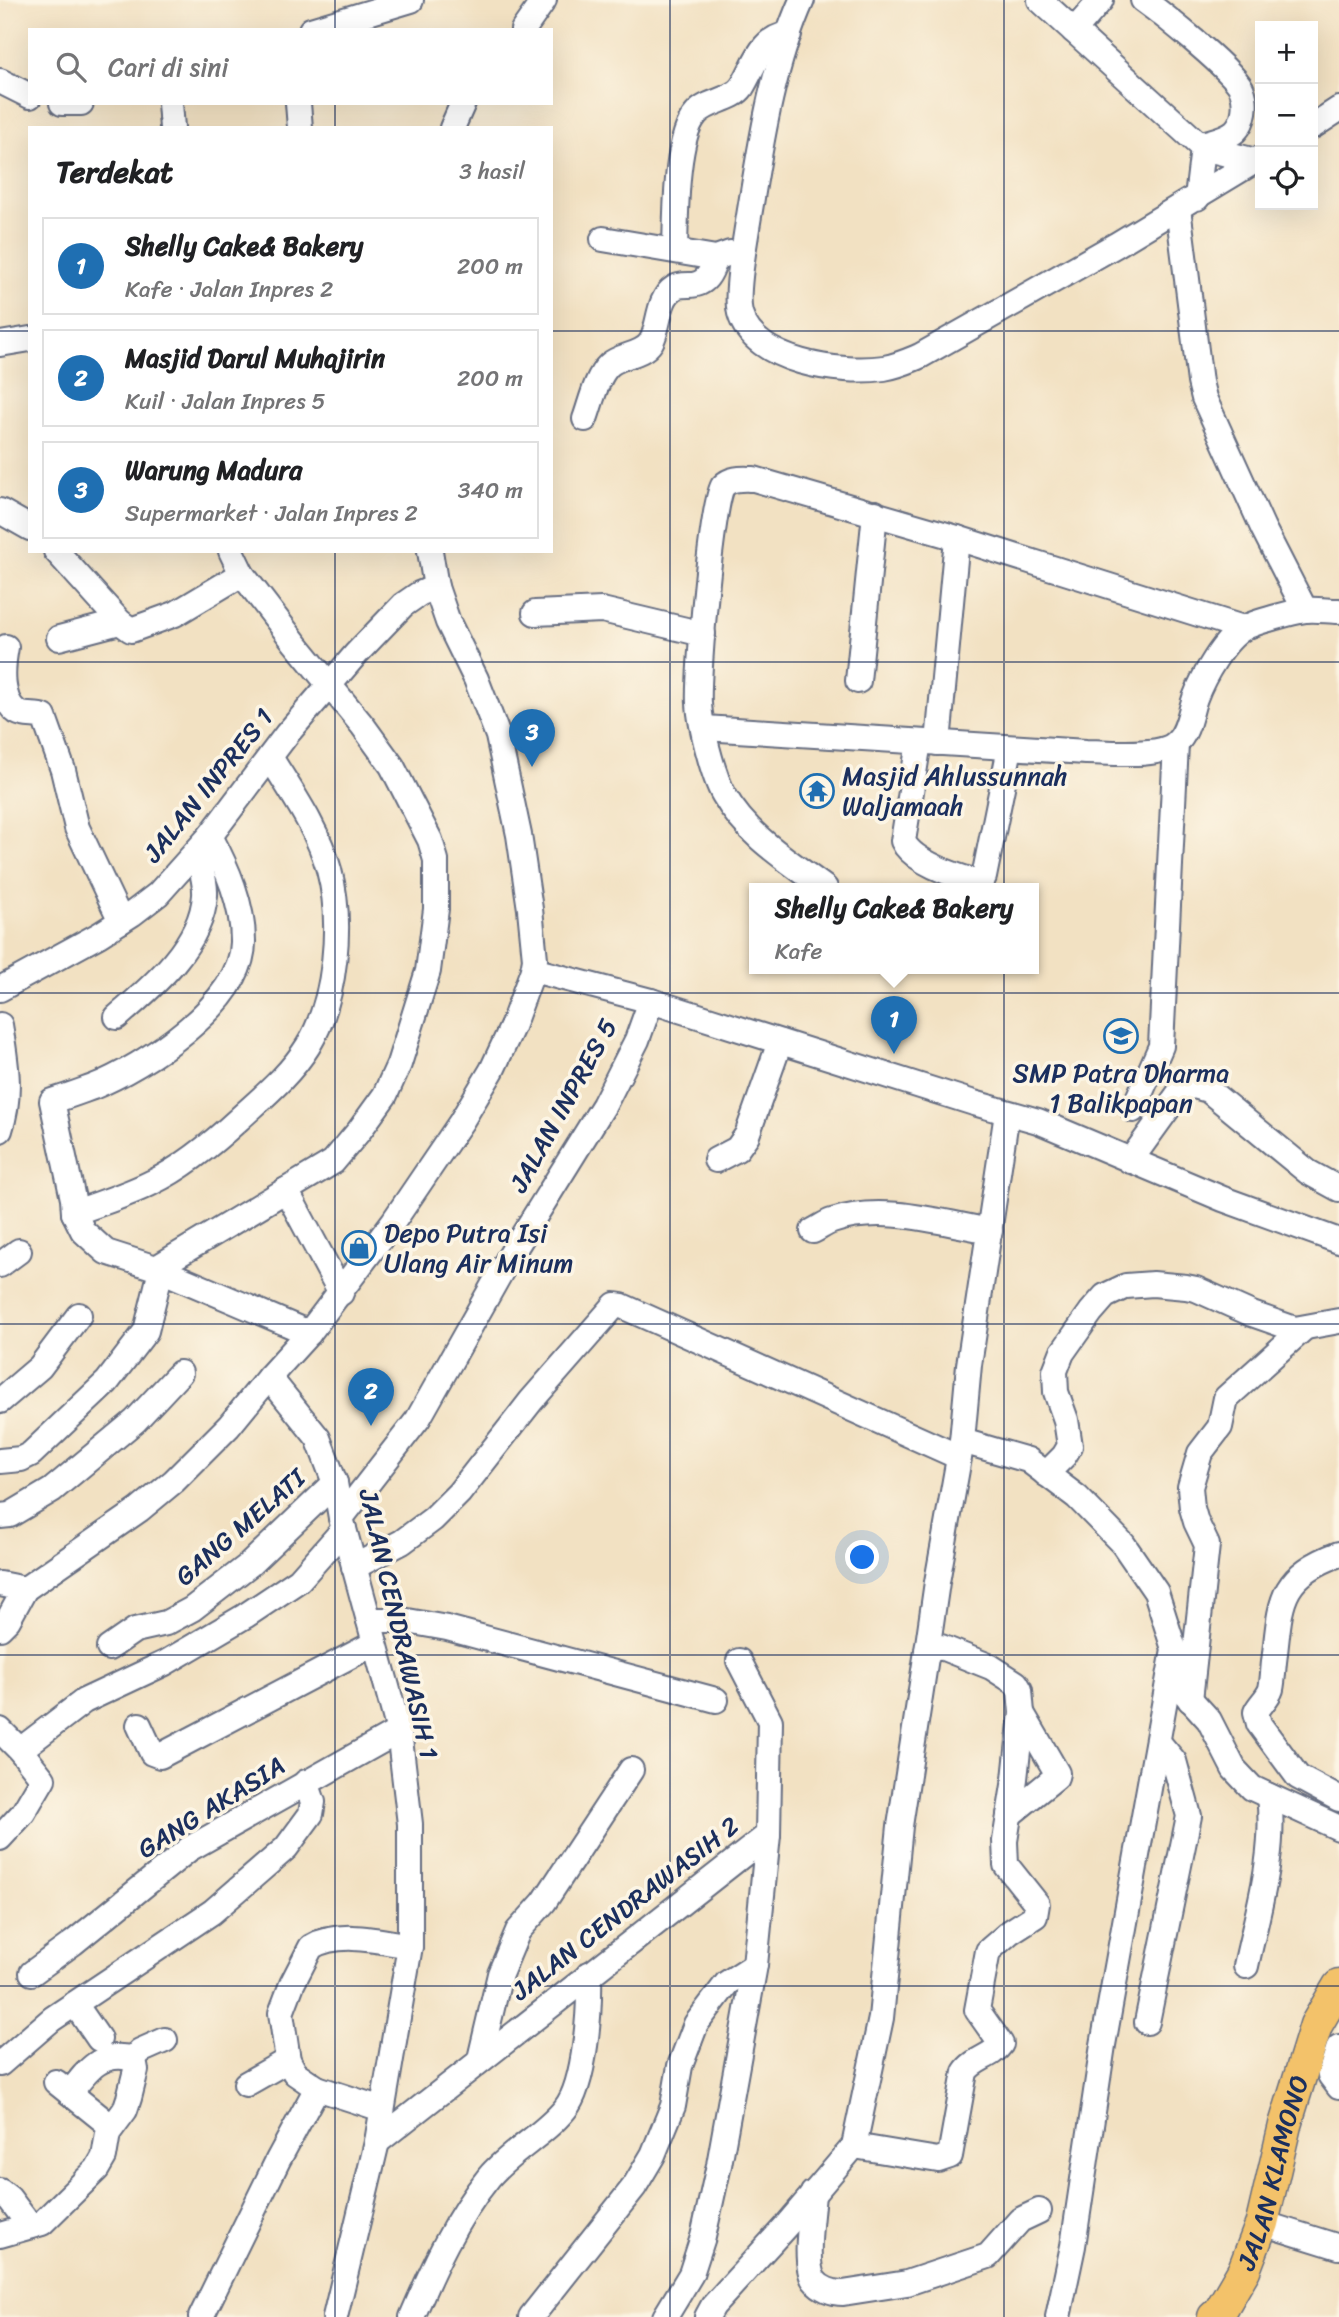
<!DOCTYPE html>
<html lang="id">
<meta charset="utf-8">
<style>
:root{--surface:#fff;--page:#f6f6f6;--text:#202124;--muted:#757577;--line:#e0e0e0;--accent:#1f6fb2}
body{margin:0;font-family:Sriracha,sans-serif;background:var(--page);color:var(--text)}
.controls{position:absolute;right:21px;top:21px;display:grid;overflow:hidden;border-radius:0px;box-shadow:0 7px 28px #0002}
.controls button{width:63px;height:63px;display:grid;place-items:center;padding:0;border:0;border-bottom:2px solid var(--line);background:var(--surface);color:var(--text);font:35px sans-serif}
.you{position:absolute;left:863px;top:1558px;width:24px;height:24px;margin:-18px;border:5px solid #fff;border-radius:50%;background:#1a73e8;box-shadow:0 0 0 10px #1a73e833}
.badge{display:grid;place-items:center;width:46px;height:46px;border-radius:50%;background:var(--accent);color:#fff;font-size:23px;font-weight:700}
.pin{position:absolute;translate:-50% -58px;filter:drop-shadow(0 2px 4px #0008)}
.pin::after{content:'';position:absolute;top:37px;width:24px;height:21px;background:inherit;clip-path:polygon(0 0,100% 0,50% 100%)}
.popup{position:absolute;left:749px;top:883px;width:290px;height:91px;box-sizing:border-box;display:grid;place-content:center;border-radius:0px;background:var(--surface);filter:drop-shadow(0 2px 5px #0005);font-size:23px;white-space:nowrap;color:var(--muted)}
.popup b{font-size:26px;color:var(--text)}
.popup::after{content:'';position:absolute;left:50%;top:100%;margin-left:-14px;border:14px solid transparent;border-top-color:var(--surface)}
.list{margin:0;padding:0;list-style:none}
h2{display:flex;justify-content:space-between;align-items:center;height:91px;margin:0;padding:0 28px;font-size:30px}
h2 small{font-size:23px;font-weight:400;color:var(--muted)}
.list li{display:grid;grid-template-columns:46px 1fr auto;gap:21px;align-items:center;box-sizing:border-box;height:98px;margin:0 14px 14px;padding:0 14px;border:2px solid var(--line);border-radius:0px}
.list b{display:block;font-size:26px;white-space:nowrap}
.list p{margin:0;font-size:23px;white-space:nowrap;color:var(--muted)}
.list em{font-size:23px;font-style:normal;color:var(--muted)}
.icon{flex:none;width:38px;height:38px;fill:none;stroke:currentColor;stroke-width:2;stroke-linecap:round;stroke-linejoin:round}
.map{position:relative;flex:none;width:1339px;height:2317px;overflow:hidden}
.search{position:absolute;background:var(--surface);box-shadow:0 7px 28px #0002;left:28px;top:28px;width:525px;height:77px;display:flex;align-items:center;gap:18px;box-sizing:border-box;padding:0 24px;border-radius:0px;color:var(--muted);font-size:26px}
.panel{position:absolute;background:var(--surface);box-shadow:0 7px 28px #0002;left:28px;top:126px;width:525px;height:427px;border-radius:0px}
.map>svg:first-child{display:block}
</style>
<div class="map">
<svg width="1339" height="2317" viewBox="0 0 1339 2317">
<rect width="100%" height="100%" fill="#fcf5e5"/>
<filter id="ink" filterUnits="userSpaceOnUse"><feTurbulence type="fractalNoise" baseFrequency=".0143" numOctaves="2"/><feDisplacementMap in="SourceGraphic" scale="14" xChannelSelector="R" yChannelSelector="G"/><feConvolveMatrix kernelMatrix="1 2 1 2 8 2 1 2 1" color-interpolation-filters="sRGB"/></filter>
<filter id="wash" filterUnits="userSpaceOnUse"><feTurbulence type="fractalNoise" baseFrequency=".00686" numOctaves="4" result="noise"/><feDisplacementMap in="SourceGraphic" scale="28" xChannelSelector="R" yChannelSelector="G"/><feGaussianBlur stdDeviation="1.57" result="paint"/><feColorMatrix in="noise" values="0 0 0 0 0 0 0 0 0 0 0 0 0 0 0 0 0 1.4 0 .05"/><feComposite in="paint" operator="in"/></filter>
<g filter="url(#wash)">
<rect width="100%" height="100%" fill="#f2e1c2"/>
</g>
<g filter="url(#ink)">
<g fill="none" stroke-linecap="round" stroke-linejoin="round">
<g stroke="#666d81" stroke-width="28">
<g id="minor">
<path d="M802,0C770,72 760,151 747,228C744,249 735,293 740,313C754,363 841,374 884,368C897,366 908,361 920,356L1116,245L1260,158"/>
<path d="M1040,0L1203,148L1256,161"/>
<path d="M1143,0C1161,13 1237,73 1242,90C1247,103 1245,121 1235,131C1226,139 1211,141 1200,145"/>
<path d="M311,30L411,0"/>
<path d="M523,30L544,0"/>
<path d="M1074,31L1101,0"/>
<path d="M0,81L30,96"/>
<path d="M62,103H81"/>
<path d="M170,103L172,128"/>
<path d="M298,103L300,128"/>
<path d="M1313,126L1339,109"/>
<path d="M452,128L463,103"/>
<path d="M1197,198L1203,148"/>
<path d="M1178,208L1200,382L1204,398L1263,528L1305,610"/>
<path d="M603,239L716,258L730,253"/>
<path d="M675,250C676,218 675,137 696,114C708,100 732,101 742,87C756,64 760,38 789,34"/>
<path d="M0,344L30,339"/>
<path d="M585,419C591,403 596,377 609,365C621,354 642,356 651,342C660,327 657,299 674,288C678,285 684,285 689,285C707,285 711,272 716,258"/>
<path d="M0,511L30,528"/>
<path d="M56,551L120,622L131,630L175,614L242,574"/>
<path d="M535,613L602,610L703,634"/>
<path d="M59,638L120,622"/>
<path d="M6,647C2,668 0,700 17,712C26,717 35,714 44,717L63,770L77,828L121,921"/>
<path d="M858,681L875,513"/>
<path d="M704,728L1086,752C1107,752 1161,758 1176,743C1188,733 1190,712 1195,698C1203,677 1224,639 1244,628C1255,622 1293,612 1306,610C1317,609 1328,611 1339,611"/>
<path d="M919,742L903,841C912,862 956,876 977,882L984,877L1010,748"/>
<path d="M938,743L957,538"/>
<path d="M210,836C227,868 243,904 243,941C244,1003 143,1067 93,1087C79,1092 66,1097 52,1101L73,1199L74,1213L83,1231L106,1252L156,1268L309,1333"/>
<path d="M825,888C789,861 747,836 724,795C713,776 700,724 699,703C697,677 712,500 723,486C731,477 744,479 754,479L957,538L1243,628"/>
<path d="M533,970L651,1001L974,1103L1038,1121L1223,1199L1339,1241"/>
<path d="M0,989L99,935L132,914L158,894L210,836L287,734L356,654L403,605L419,594L436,587"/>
<path d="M117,1017C152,987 202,945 205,895C206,881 200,865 197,851"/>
<path d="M0,1025C6,1062 12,1094 0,1130"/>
<path d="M1133,1110L1161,1046L1176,744"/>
<path d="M716,1160L737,1149L747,1135L780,1042"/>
<path d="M1130,1161L1182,1089L1194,1086L1208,1090L1308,1172L1339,1189"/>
<path d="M286,1190L341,1293"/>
<path d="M74,1213C100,1203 128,1195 153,1182C184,1167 213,1143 239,1119C263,1097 290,1075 308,1046C336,1000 343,922 329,870C318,829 292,793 270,757"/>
<path d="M813,1231C819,1228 826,1223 832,1221C882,1204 940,1222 990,1231"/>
<path d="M0,1265L19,1251"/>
<path d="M156,1268L333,1162L359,1131L385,1095L399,1064L428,971L436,909V860L430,840L392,766L363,726L295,643L242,574L231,551"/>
<path d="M269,1377L318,1438L335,1483L341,1518L399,1731L410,1824V1946L377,2142L335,2317"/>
<path d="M0,1401L40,1367L79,1315"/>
<path d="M962,1441L969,1365L1007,1113"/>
<path d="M0,1461L21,1459L31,1454L107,1382L146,1331L161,1270"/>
<path d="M1046,1474L1064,1456L1070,1446L1066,1420L1056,1392L1055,1371L1062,1353L1091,1312L1105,1296L1126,1286L1153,1284L1186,1287L1196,1289L1252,1314L1295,1329L1339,1321"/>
<path d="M0,1516L10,1515L52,1490L135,1421L180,1373"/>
<path d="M341,1518L418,1419L507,1261L604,1105L637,1040L651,1001"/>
<path d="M1339,1554C1277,1577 1281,1604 1274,1662C1273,1670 1273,1680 1271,1689C1268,1698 1260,1704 1256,1712L1259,1724L1298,1777L1339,1799"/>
<path d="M354,1567L402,1542L433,1519L459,1493L531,1401L615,1305L622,1306L959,1457"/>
<path d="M0,1584L25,1589"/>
<path d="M369,1620H402L447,1628L716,1700"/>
<path d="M0,1628L8,1620L25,1589L139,1510L174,1481L229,1426L269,1377L309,1333L393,1222L461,1122L492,1070L512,1027L533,970L535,959L530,909L519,835L498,736L476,679L448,622L436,587L430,551"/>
<path d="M109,1648L135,1630L166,1623L192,1609L249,1565L335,1483"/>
<path d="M1180,1688L1209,1720L1234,1769L1252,1788L1339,1828"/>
<path d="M1190,1700L1207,1545L1196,1522L1192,1508L1190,1487L1200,1453L1220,1427L1226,1398L1304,1328"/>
<path d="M139,1725L152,1753L160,1756L375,1643"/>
<path d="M20,1750L84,1701L165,1663L245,1616L299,1580L344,1529"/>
<path d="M1009,1815L1056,1777L1057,1773L1022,1713"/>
<path d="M0,1838L23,1813L43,1779L20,1750L0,1730"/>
<path d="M1246,1966C1258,1910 1276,1854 1269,1796"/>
<path d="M32,1973L73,1943L189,1849L399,1731"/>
<path d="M75,2004L99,2039"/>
<path d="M1147,2022L1189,1816L1174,1761L1158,1742"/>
<path d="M1339,2047L1330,2075L1339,2087"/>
<path d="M480,2059L500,1974L518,1931L544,1902L631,1770"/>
<path d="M0,2064L52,2019L212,1912L286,1848L311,1814L313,1802L306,1782"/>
<path d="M56,2082L112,2127"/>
<path d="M246,2084L288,2060"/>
<path d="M317,2088L295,2073L288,2060L281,2013L292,1984L311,1947C339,1930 380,1941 410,1946"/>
<path d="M70,2093C88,2069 102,2050 134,2059"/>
<path d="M377,2142L768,1835L770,1721L739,1661"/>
<path d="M854,2146L938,2160L950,2156L965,2072C973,2059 992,2057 1001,2044L977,2010L988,1951L1010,1932L1035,1916L1037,1904L1006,1865L1005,1841L1015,1779L1022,1713L1020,1690L1016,1683L991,1667L941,1647L927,1651L937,1582L962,1441L1028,1460L1077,1497L1123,1544L1156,1592L1174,1649L1103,2045L1073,2246L1058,2317"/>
<path d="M0,2191L9,2198L30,2226"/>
<path d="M813,2193C812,2213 803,2263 814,2280C821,2289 833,2293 843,2293L907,2283L988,2256L1020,2220L1039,2211"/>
<path d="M1262,2223L1339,2247"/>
<path d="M0,2235L42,2223L97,2169L104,2157L108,2133L125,2110L129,2098L136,2070L134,2059L140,2051L165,2040"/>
<path d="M201,2317L278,2160L317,2088L382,2109"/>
<path d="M412,2317C433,2268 455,2219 489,2177C511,2151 544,2135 565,2109C586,2084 590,2006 589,1974"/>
<path d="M531,2317L634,2187L653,2155L673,2106L680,2066L696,2024L727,1983L755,1965"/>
<path d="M665,2317L691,2274L703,2237L719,2165L755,1965L768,1835"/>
<path d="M707,2317L713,2306L786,2226L854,2146L881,2018L900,1826L927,1651"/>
</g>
</g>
<g stroke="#666d81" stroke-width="35">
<g id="major">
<path id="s1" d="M1214,2317L1219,2313L1244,2270L1262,2223L1285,2125L1316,2025L1339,1986"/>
</g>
</g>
<use href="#minor" stroke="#fff" stroke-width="24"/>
<use href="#major" stroke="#f3c26a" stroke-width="32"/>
</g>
</g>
<path fill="none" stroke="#1b2f5e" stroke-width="2" stroke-opacity="0.55" d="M335,0V30M670,0V2317M1004,0V2317M335,103V128M0,331H30M551,331H1339M335,551V2317M0,662H1339M0,993H1339M0,1324H1339M0,1655H1339M0,1986H1339"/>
<defs>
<g id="temple-ring" transform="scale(1.75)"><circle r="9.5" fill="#fcf5e5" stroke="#1f6fb2" stroke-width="1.5"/><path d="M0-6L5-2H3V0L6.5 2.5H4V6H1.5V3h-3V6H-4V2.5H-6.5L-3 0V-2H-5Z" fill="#1f6fb2"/></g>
<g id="school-ring" transform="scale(1.75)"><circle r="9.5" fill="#fcf5e5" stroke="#1f6fb2" stroke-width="1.5"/><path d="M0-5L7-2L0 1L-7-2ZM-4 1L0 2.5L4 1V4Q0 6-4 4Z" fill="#1f6fb2"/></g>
<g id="shop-ring" transform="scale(1.75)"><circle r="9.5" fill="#fcf5e5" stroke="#1f6fb2" stroke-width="1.5"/><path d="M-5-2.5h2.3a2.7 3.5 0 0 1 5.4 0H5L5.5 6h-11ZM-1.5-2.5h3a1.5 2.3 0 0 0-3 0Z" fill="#1f6fb2"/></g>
</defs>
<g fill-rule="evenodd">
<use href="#temple-ring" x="817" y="791"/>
<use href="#school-ring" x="1121" y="1036"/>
<use href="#shop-ring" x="359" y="1248"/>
</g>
<g text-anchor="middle" stroke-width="7" stroke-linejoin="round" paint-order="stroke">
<g font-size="26" fill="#1b2f5e" stroke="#fcf5e5" text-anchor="start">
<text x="842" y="785">Masjid Ahlussunnah<tspan x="842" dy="30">Waljamaah</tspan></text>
<text x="1121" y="1082" text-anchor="middle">SMP Patra Dharma<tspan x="1121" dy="30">1 Balikpapan</tspan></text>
<text x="384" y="1242">Depo Putra Isi<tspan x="384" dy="30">Ulang Air Minum</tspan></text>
</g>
<g font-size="26" fill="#1b2f5e" stroke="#fcf5e5">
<text transform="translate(208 785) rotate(-51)" y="9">JALAN INPRES 1</text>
<text transform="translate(563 1105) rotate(-61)" y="9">JALAN INPRES 5</text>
<text transform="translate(240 1527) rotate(-41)" y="9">GANG MELATI</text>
<text transform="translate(399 1624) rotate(77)" y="9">JALAN CENDRAWASIH 1</text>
<text transform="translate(211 1807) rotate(-32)" y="9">GANG AKASIA</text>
<text transform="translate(625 1908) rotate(-38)" y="9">JALAN CENDRAWASIH 2</text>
<text dy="9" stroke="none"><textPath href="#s1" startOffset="158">JALAN KLAMONO</textPath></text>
</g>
</g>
</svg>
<div class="controls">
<button>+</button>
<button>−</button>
<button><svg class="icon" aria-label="locate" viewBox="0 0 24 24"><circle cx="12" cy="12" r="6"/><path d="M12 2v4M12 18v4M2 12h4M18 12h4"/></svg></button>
</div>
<div class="you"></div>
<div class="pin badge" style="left:894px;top:1054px">1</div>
<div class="popup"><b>Shelly Cake&amp; Bakery</b>Kafe</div>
<div class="pin badge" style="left:371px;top:1426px">2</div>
<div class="pin badge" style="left:532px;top:767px">3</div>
<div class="search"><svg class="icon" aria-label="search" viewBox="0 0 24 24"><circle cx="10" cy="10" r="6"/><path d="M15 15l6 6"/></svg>Cari di sini</div>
<section class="panel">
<h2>Terdekat<small>3 hasil</small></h2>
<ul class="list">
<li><span class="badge">1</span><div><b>Shelly Cake&amp; Bakery</b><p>Kafe · Jalan Inpres 2</p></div><em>200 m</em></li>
<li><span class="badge">2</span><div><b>Masjid Darul Muhajirin</b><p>Kuil · Jalan Inpres 5</p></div><em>200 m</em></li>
<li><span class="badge">3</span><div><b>Warung Madura</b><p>Supermarket · Jalan Inpres 2</p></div><em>340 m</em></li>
</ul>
</section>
</div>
